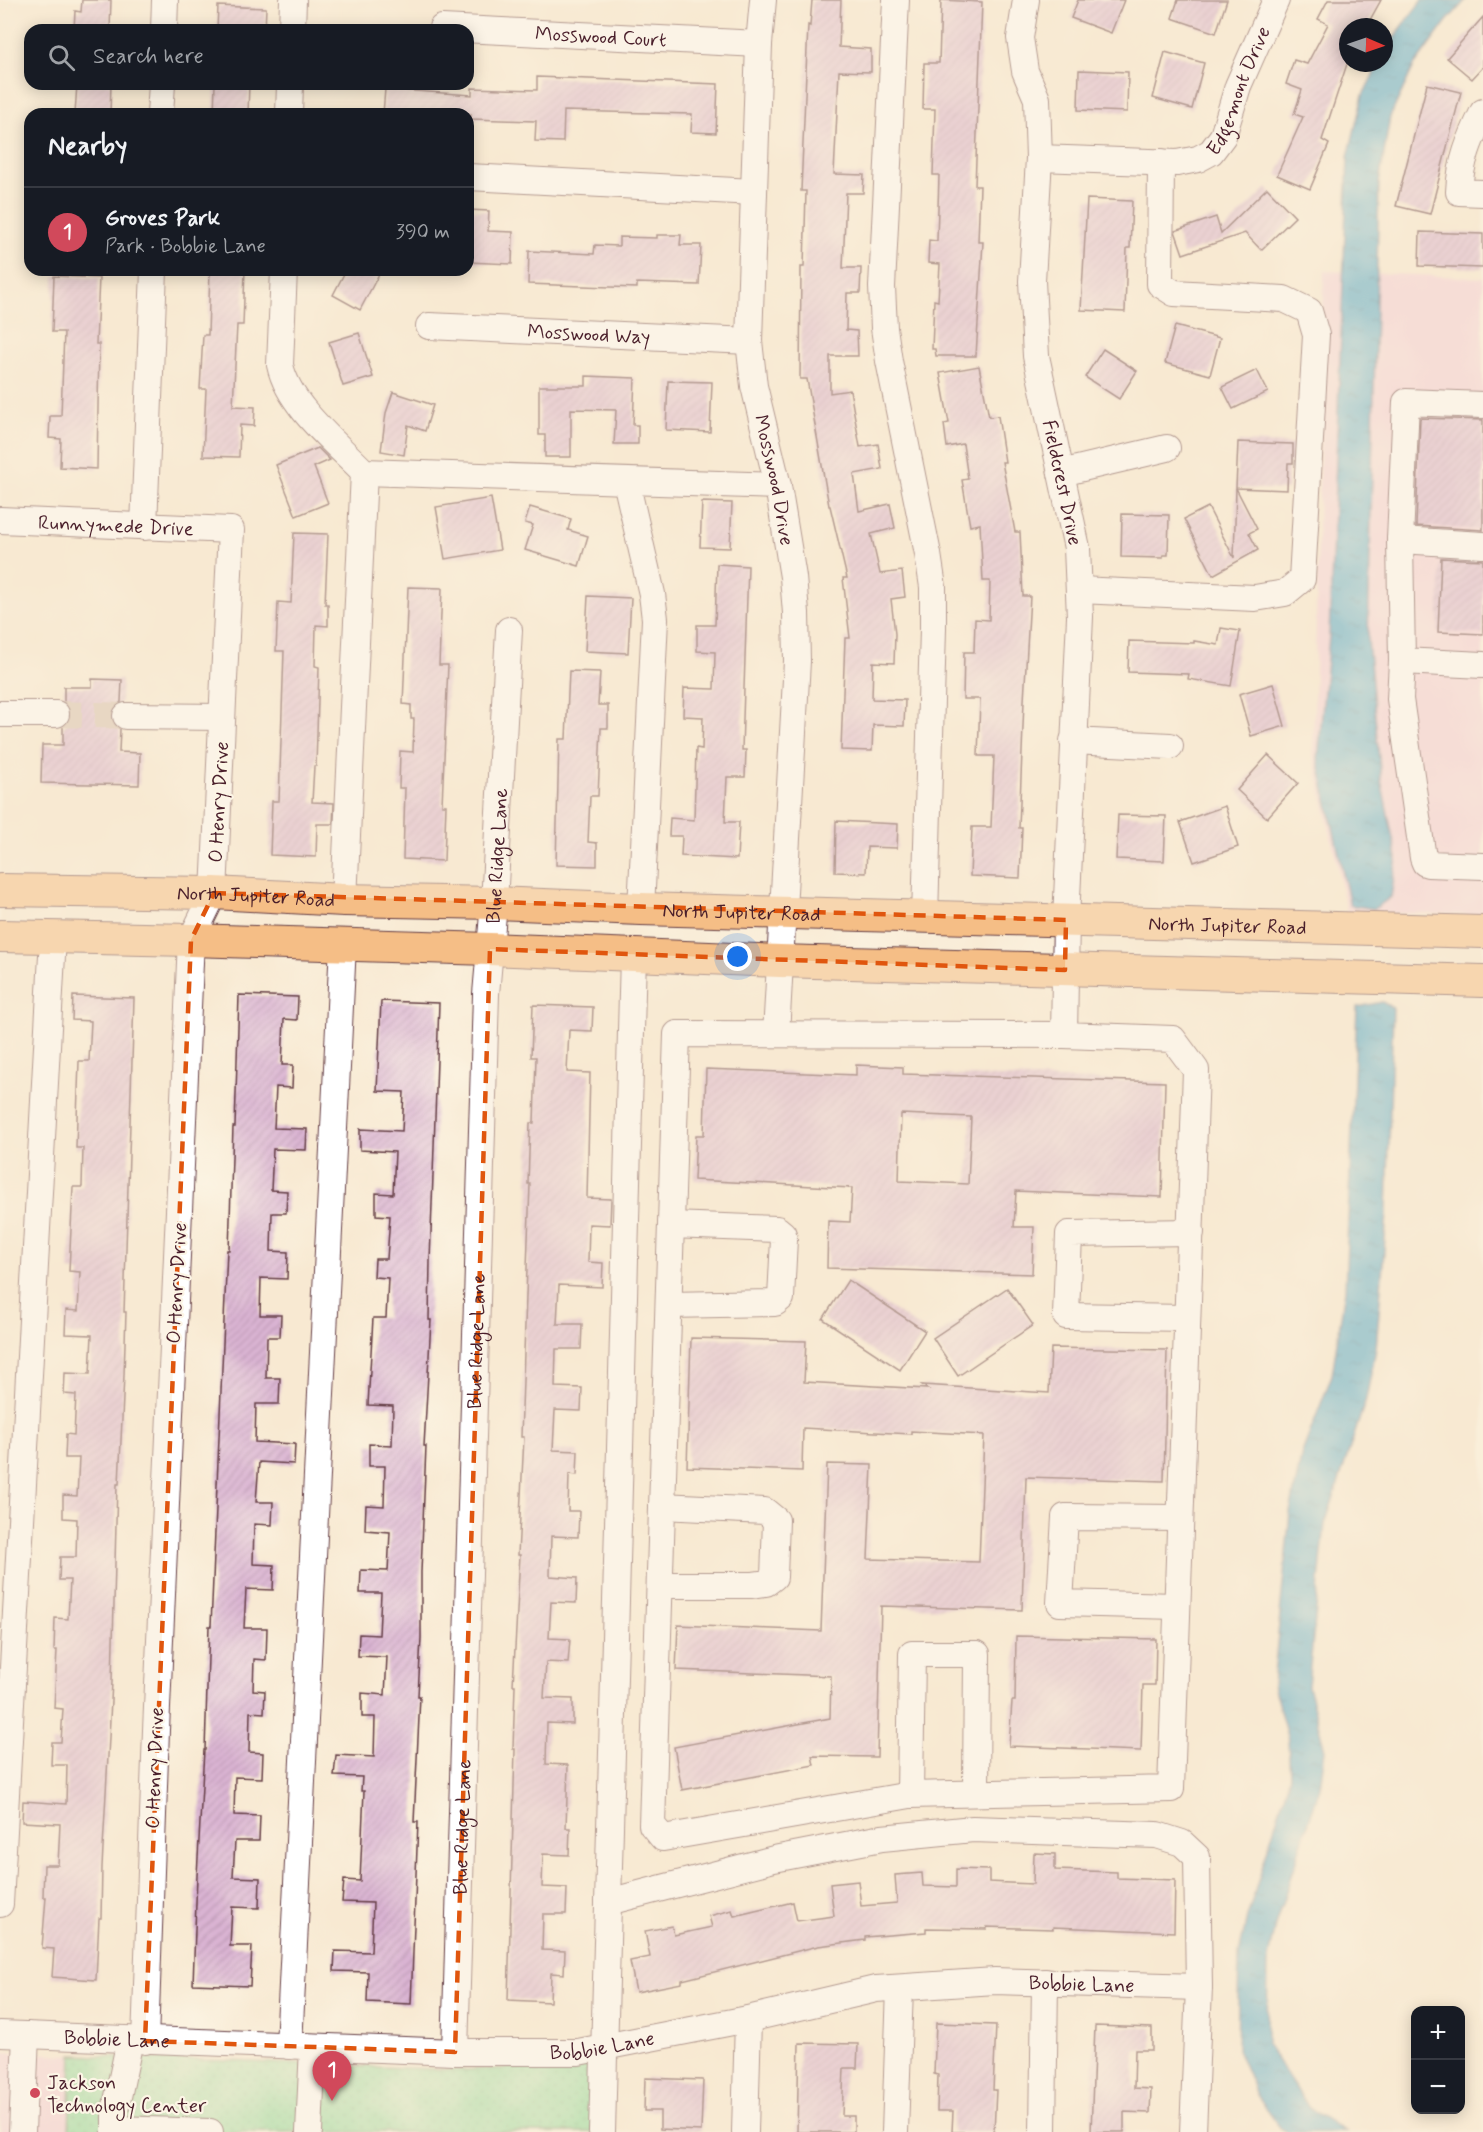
<!DOCTYPE html>
<meta charset="utf-8">
<style>
:root{--surface:#171b24;--page:#20242c;--text:#f1f3f6;--muted:#9ea1a6;--line:#363941;--accent:#d1495b}
body{margin:0;font-family:Mynerve,sans-serif;background:var(--page);color:var(--text)}
.controls{position:absolute;right:18px;bottom:18px;display:grid;overflow:hidden;border-radius:12px;box-shadow:0 3px 15px #0003}
.controls button{width:54px;height:54px;display:grid;place-items:center;padding:0;border:0;border-bottom:2px solid var(--line);background:var(--surface);color:var(--text);font:30px sans-serif}
.compass{position:absolute;left:1339px;top:18px;width:54px;height:54px;border-radius:50%;background:var(--surface);box-shadow:0 3px 15px #0003;rotate:92deg}
.you{position:absolute;left:738px;top:957px;width:21px;height:21px;margin:-15px;border:4px solid #fff;border-radius:50%;background:#1a73e8;box-shadow:0 0 0 9px #1a73e833}
.badge{display:grid;place-items:center;width:39px;height:39px;border-radius:50%;background:var(--accent);color:#fff;font-size:20px;font-weight:700}
.pin{position:absolute;translate:-50% -50px;filter:drop-shadow(0 2px 3px #0008)}
.pin::after{content:'';position:absolute;top:32px;width:21px;height:18px;background:inherit;clip-path:polygon(0 0,100% 0,50% 100%)}
.list{margin:0;padding:0;list-style:none}
h2{display:flex;justify-content:space-between;align-items:center;height:78px;margin:0;padding:0 24px;font-size:26px}
h2 small{font-size:20px;font-weight:400;color:var(--muted)}
.list li{display:grid;grid-template-columns:39px 1fr auto;gap:18px;align-items:center;box-sizing:border-box;height:90px;padding:0 24px;border-top:2px solid var(--line)}
.list b{display:block;font-size:22px;white-space:nowrap}
.list p{margin:0;font-size:20px;white-space:nowrap;color:var(--muted)}
.list em{font-size:20px;font-style:normal;color:var(--muted)}
.icon{flex:none;width:33px;height:33px;fill:none;stroke:currentColor;stroke-width:2;stroke-linecap:round;stroke-linejoin:round}
.map{position:relative;flex:none;width:1483px;height:2132px;overflow:hidden}
.search{position:absolute;background:var(--surface);box-shadow:0 3px 15px #0003;left:24px;top:24px;width:450px;height:66px;display:flex;align-items:center;gap:15px;box-sizing:border-box;padding:0 21px;border-radius:18px;color:var(--muted);font-size:22px}
.panel{position:absolute;background:var(--surface);box-shadow:0 3px 15px #0003;left:24px;top:108px;width:450px;height:168px;border-radius:18px}
.map>svg:first-child{display:block}
</style>
<div class="map">
<svg width="1483" height="2132" viewBox="0 0 1483 2132">
<defs>
<pattern id="green-dots" width="8" height="8" patternUnits="userSpaceOnUse" patternTransform="scale(1.5)"><rect width="8" height="8" fill="#8adb9b"/><path d="M2 2h.1M6 6h.1" fill="none" stroke="#79bc86" stroke-width="1.8" stroke-linecap="round"/></pattern>
<pattern id="water-ripples" width="26" height="14" patternUnits="userSpaceOnUse" patternTransform="scale(1.5)"><rect width="26" height="14" fill="#4da7cb"/><path d="M2 4q2-2 4 0t4 0M15 11q2-2 4 0t4 0" fill="none" stroke="#4287a5"/></pattern>
<pattern id="building-hatch" width="6" height="6" patternUnits="userSpaceOnUse" patternTransform="scale(1.5)"><rect width="6" height="6" fill="#dab4d3"/><path d="M-1 1l2-2M0 6l6-6M5 7l2-2" fill="none" stroke="#bd9ab5"/></pattern>
</defs>
<rect width="100%" height="100%" fill="#fcf5e5"/>
<filter id="ink" filterUnits="userSpaceOnUse"><feTurbulence type="fractalNoise" baseFrequency=".0167" numOctaves="2"/><feDisplacementMap in="SourceGraphic" scale="12" xChannelSelector="R" yChannelSelector="G"/><feConvolveMatrix kernelMatrix="1 2 1 2 8 2 1 2 1" color-interpolation-filters="sRGB"/></filter>
<filter id="wash" filterUnits="userSpaceOnUse"><feTurbulence type="fractalNoise" baseFrequency=".008" numOctaves="4" result="noise"/><feDisplacementMap in="SourceGraphic" scale="24" xChannelSelector="R" yChannelSelector="G"/><feGaussianBlur stdDeviation="1.35" result="paint"/><feColorMatrix in="noise" values="0 0 0 0 0 0 0 0 0 0 0 0 0 0 0 0 0 1.4 0 .05"/><feComposite in="paint" operator="in"/></filter>
<g filter="url(#wash)">
<rect width="100%" height="100%" fill="#f8e9d2"/>
<g fill="#f4cfdc">
<path d="M1324,271L1483,278V915L1347,912L1313,754Z"/>
<path d="M0,2052L72,2055L69,2132H0Z"/>
</g>
<path fill="url(#green-dots)" stroke="#6a7d63" stroke-width="1.5" d="M72,2055L458,2070L595,2065L593,2132H69Z"/>
<g fill="url(#water-ripples)" stroke="#4c637b" stroke-width="1.5">
<path d="M1422,0H1466L1447,21L1414,66L1390,117L1379,183L1368,640L1381,780L1397,858L1391,897L1374,909L1350,905L1318,759L1329,637L1348,157L1363,95L1379,63H1384V54L1387,47Z"/>
<path d="M1382,1002L1393,1008L1387,1214L1376,1349L1366,1399L1325,1524L1308,1686L1325,1750L1320,1787L1275,1925L1268,1958L1267,2045L1309,2108L1346,2132H1287L1281,2129L1257,2096L1237,2049L1239,1954L1247,1917L1290,1776L1288,1740L1273,1685L1290,1512L1302,1453L1332,1375L1345,1290L1357,1007Z"/>
</g>
<g id="blocks">
<g fill="url(#building-hatch)" fill-rule="evenodd">
<path d="M82,0H111L110,30H74L75,11L81,12Z"/>
<path d="M812,0H841L839,47L871,49V72L839,71L834,174L864,175L863,193H846L843,268H861L860,293H847L846,330L857,331L858,356H830V393L850,390L860,447L878,444L882,469L854,474L859,511L890,504L895,528L871,534L880,574L902,571L905,597L891,599L895,634L894,663L873,662L872,699L905,700L904,726L873,725L872,751L841,750L845,638H850L843,578H847L830,506H829L807,379H800L801,267H804L806,191H801L808,25L810,26Z"/>
<path d="M941,0L982,2L975,186H980L978,242H983L976,356H936L935,349H932L934,300L938,301L940,264L928,263L929,240L937,241L939,175H933L935,109H923L924,63H939Z"/>
<path d="M1078,0H1124L1111,33L1071,18Z"/>
<path d="M1178,0H1227L1216,33L1172,18Z"/>
<path d="M1328,0H1381L1366,27H1348V61L1322,140L1329,144L1310,189L1277,175L1303,117L1294,114L1302,90L1286,84L1294,60L1307,64L1328,24L1318,19Z"/>
<path d="M218,6L266,8L265,30H217Z"/>
<path d="M1483,17V67L1472,79L1447,58Z"/>
<path d="M1165,52L1204,63L1192,109L1153,98Z"/>
<path d="M1079,70L1128,72L1127,112L1078,110Z"/>
<path d="M537,77L718,84L716,133L691,132L692,114L564,111L563,142L535,141L536,121L471,119V114H383L385,89L472,95V88L537,90Z"/>
<path d="M77,84H111L110,114H75Z"/>
<path d="M215,84H249L248,114H214Z"/>
<path d="M1427,84L1461,92L1430,214L1396,206Z"/>
<path d="M1267,188L1295,217L1261,250L1245,233L1183,254L1175,231L1216,217L1221,233Z"/>
<path d="M1087,199L1132,201L1130,248H1127L1125,312L1081,310Z"/>
<path d="M468,210L489,211L488,231L513,232L512,264L468,262Z"/>
<path d="M1420,232L1483,234V268L1419,266Z"/>
<path d="M657,235H681L680,245H701L699,285L637,283V288L528,284L529,251L594,254L595,245L619,246V237L657,238Z"/>
<path d="M210,270H245L243,325H237L233,406L255,407L254,426L240,425L239,457L203,456L206,389H200L203,335H208Z"/>
<path d="M346,270H381L360,310L333,295Z"/>
<path d="M54,276L99,278L96,344H99L97,469L60,467L61,439L49,438L50,416H61L64,332H52Z"/>
<path d="M1175,326L1220,338L1210,375L1165,363Z"/>
<path d="M359,333L373,377L343,386L329,342Z"/>
<path d="M1103,349L1137,371L1119,399L1085,377Z"/>
<path d="M979,366L989,417L998,416L1005,462H1002L1015,532H1020L1023,596H1030L1024,701L1019,828H1022L1020,878L970,876L972,827H991L994,756H978L980,699H963L964,652H974L975,619L989,620L990,581H983L980,524L970,526L962,480L968,479L963,444L947,447L944,424L949,423L940,373Z"/>
<path d="M1257,370L1268,392L1233,409L1222,387Z"/>
<path d="M586,376L635,378L633,425H638V444H614L616,410L571,409V457H545V435H539V386H586Z"/>
<path d="M668,381L712,382L710,432L666,430Z"/>
<path d="M393,392L433,405L425,431L408,425L404,455L381,451L386,413Z"/>
<path d="M1420,418L1483,420V530L1416,526Z"/>
<path d="M1238,442L1293,444V463H1288L1287,490L1236,488Z"/>
<path d="M318,448L330,460L314,467L328,503L296,516L276,465Z"/>
<path d="M1236,488L1257,529L1249,533L1258,550L1213,575L1184,519L1208,507L1234,558Z"/>
<path d="M491,498L500,550L445,559L436,507Z"/>
<path d="M702,502L732,503L730,548L700,547Z"/>
<path d="M530,507L571,519L568,530L588,536L579,566L525,550L533,525L525,523Z"/>
<path d="M1122,514L1169,515L1168,555H1163V558L1121,557Z"/>
<path d="M294,533L328,534L325,604H328V626L316,625L315,666L319,667L316,766H314L312,802L334,803L333,824H317L316,857L270,855L272,801H279L284,651H276L278,602L291,603Z"/>
<path d="M1441,558L1483,560V634L1438,632Z"/>
<path d="M717,564L748,566L742,750H746L745,777H727L725,822H739L737,859L681,856L682,836H669L670,818L694,820L696,748L702,749L703,717L683,716L684,688L714,689L715,652L697,651V625H715Z"/>
<path d="M408,587L442,588L439,665H448L442,805H446L444,861L403,859L405,788H399L400,751L413,752L414,719H411V705L403,704Z"/>
<path d="M588,596L631,598L628,653L585,651Z"/>
<path d="M1221,628L1240,631L1231,686L1188,679L1189,674L1128,672L1129,641L1194,643V641L1218,645Z"/>
<path d="M569,671L600,672L598,705H608V728H601L598,796H590L588,842L597,843V866L556,865L559,739H566Z"/>
<path d="M92,679L122,680L121,702L113,708L111,716L113,724L120,729L119,752L140,753L139,785L41,783L42,745H63V727L69,722L71,715L69,707L64,701V687H92Z"/>
<path d="M1273,684L1285,726L1251,736L1239,694Z"/>
<path d="M1268,755L1298,783L1267,818L1237,790Z"/>
<path d="M1225,806L1238,847L1194,862L1180,822Z"/>
<path d="M1118,815L1166,816L1164,861L1116,859Z"/>
<path d="M836,821L898,824L897,848L867,847L866,873L835,872Z"/>
<path d="M239,995L298,997L297,1020L284,1019L282,1065H293L292,1088L276,1087L274,1128L307,1129L306,1150L273,1149L271,1190L287,1191L286,1213H272L271,1251L288,1252L287,1279L261,1278L260,1315H281L280,1337H267L266,1378H280L279,1404H256L255,1442L295,1444L294,1464L259,1462L256,1502H273L272,1525L254,1524L253,1564L274,1565L273,1590L246,1589L244,1628H267L266,1660L254,1659L253,1690L265,1691L264,1713L250,1712L249,1752L263,1753L262,1778L235,1777L234,1815L260,1816L259,1841H235L233,1877L260,1878L259,1908L232,1907L230,1946H252L250,1986L193,1984L197,1876L204,1750H205L209,1626H211L227,1250H229L233,1127H235Z"/>
<path d="M73,996L134,998L124,1312H126L124,1375L119,1484H117L112,1682L102,1867L101,1918H99L96,1980L52,1977L54,1949L42,1948L46,1897H43L44,1865H58L60,1824L22,1822L23,1801L66,1804L67,1765H51L52,1742H61L63,1709L54,1708L57,1650H54L55,1618L68,1619L70,1580H59L60,1557H76L77,1519L63,1518V1495L77,1496L79,1458H65L66,1434L74,1435L76,1395L64,1394L65,1373L90,1374L92,1335L65,1334L66,1310L78,1311L80,1272L69,1271L73,1187H82L83,1148H76L79,1061H89L91,1021L72,1020Z"/>
<path d="M381,1001L439,1003L430,1261L429,1320H431L424,1446H426L421,1572V1638L418,1696H420L414,1822H418L411,2004L367,2002L368,1972L334,1971L335,1951L371,1952L373,1903L342,1902L344,1880L360,1881L364,1791H361L362,1777L334,1776L336,1755L374,1757L375,1717H362V1693L385,1695L387,1657L358,1656L359,1634L379,1635L381,1593H360L361,1570L388,1571L390,1532L365,1530L366,1505L384,1506L385,1466H369V1444L392,1445L393,1406L368,1405L373,1318H386L388,1278L374,1277L375,1259H387L390,1216L376,1215V1193L393,1194L395,1152L360,1150V1129L402,1131L404,1092L377,1091Z"/>
<path d="M533,1005L593,1007L592,1031L569,1030L567,1072L590,1073L587,1198L611,1199L610,1225L589,1224L588,1262L603,1263L602,1287L559,1285L557,1324H582L581,1349H556L555,1387L582,1388L581,1411L555,1410L553,1450L578,1451L577,1475L569,1474L568,1511H579L578,1537L551,1536L550,1576L577,1578L576,1603L551,1602L549,1638L570,1639L568,1663L546,1662L544,1698L573,1699V1724L547,1723L546,1764L568,1765L566,1828H570L569,1855L543,1854L542,1887L567,1888L566,1914H543L542,1950L565,1951L564,1974L551,1973L550,2002L508,2000L515,1749H513L515,1685H513L520,1555H518L524,1437H521L530,1184H528L530,1123H534L536,1057H531Z"/>
<path d="M856,1065L903,1067V1074L1165,1082L1162,1197L1016,1191L1014,1227H1034L1032,1274L827,1268L828,1221L850,1222L852,1188L694,1180L696,1135H704L706,1069L856,1075ZM901,1114L971,1117L968,1184L899,1181Z"/>
<path d="M848,1280L925,1331L900,1370L823,1319Z"/>
<path d="M1007,1288L1033,1325L958,1376L933,1338Z"/>
<path d="M691,1338L806,1341L804,1382L928,1389L922,1385L1049,1393L1051,1348L1167,1350L1164,1481L1026,1477L1022,1610L881,1606L877,1757L812,1756L814,1765L682,1790L674,1747L830,1718L831,1676L676,1670L678,1625L821,1631L827,1464L872,1465L868,1559L979,1562L984,1435L911,1431V1434L803,1428L802,1471L687,1467Z"/>
<path d="M1016,1636L1156,1639L1155,1685H1143L1141,1751L1009,1746L1012,1701H1015Z"/>
<path d="M1034,1853L1055,1854V1870L1117,1872V1878L1175,1880L1174,1932L1053,1927V1929L987,1927V1929L926,1928V1932L865,1937V1940L818,1946L682,1980V1983L636,1992L630,1961L650,1957L645,1931L672,1926L674,1935L712,1927L709,1916L732,1910L734,1916L793,1902L797,1921L834,1916L830,1884L858,1881L861,1906L897,1903L895,1875L922,1873L923,1886L956,1887V1869L989,1870V1882L1033,1884Z"/>
<path d="M936,2023L996,2025L993,2090H996L994,2132H952L953,2111H937L938,2075L934,2074Z"/>
<path d="M1095,2026L1152,2028V2050H1135L1134,2088L1151,2089L1150,2113L1124,2112V2132H1091Z"/>
<path d="M799,2043L858,2044L857,2068H844L842,2116H854V2132H797Z"/>
<path d="M645,2078L703,2080L701,2131L660,2129V2111H644Z"/>
</g>
</g>
</g>
<g filter="url(#ink)">
<use href="#blocks" fill-opacity="0" stroke="#643d44" stroke-width="1.5"/>
<g fill="none" stroke-linecap="round" stroke-linejoin="round">
<path stroke="#d5c1b1" stroke-width="26" stroke-dasharray="26 13" stroke-linecap="butt" d="M56,714L126,716"/>
<g stroke="#643d44" stroke-width="28">
<g id="minor">
<path id="s1" d="M763,0L759,44L749,341L754,386L778,486L793,577L796,613L797,661L776,1034"/>
<path d="M896,0L882,287L884,328L889,361L928,554L933,587V628L925,918"/>
<path id="s2" d="M1026,0L1020,38L1025,71L1037,99L1039,158L1032,281L1036,356L1077,548L1080,617L1066,920L1064,1035L1173,1039L1196,1070L1171,1789L910,1795L663,1838L652,1825L677,1034L1064,1035"/>
<path id="s3" d="M442,28L759,44"/>
<path d="M164,30L165,0"/>
<path d="M292,30L293,0"/>
<path d="M1483,112C1470,139 1460,162 1459,192L1483,193"/>
<path d="M160,114L162,84"/>
<path d="M289,114L290,84"/>
<path id="s4" d="M1039,158L1177,163L1198,159L1211,152L1223,136L1238,86L1276,0"/>
<path d="M468,177L754,192"/>
<path d="M284,270L280,365C289,406 335,442 364,472L778,486"/>
<path id="s5" d="M429,326L749,341"/>
<path d="M1483,405L1406,402L1400,540L1402,661L1483,665"/>
<path d="M1061,473L1167,448"/>
<path d="M626,481L652,594L655,619L641,909"/>
<path id="s6" d="M0,520L231,530L214,893L191,940L156,1730L145,2041"/>
<path d="M144,527L154,270"/>
<path d="M1400,540L1483,545"/>
<path d="M1079,590L1255,598L1285,593L1302,579L1316,335L1309,311L1284,299L1174,293L1160,284L1161,162"/>
<path d="M1402,661L1400,699L1423,858L1425,863L1428,864L1483,866"/>
<path d="M0,714H56"/>
<path d="M126,716L222,717"/>
<path d="M1073,741L1170,746"/>
<path d="M344,900L364,472"/>
<path d="M669,1305L775,1303L781,1298L784,1239L783,1234L777,1229L671,1225"/>
<path d="M1187,1318L1066,1316L1069,1234L1191,1232"/>
<path d="M660,1585H752L766,1583L774,1577L776,1520L765,1511L662,1506"/>
<path d="M1177,1606L1060,1603L1065,1517L1180,1518"/>
<path d="M910,1795L912,1654H977L976,1793"/>
<path d="M608,1902L774,1859L882,1838L973,1829L1157,1835L1182,1843L1197,1857L1199,1987L1193,2132"/>
<path d="M0,1904L53,937"/>
<path id="s7" d="M0,2034L455,2052H578L748,2019L876,1989L995,1981L1199,1987"/>
<path d="M289,2046L343,945"/>
<path id="s8" d="M455,2052L486,994L494,903L509,630"/>
<path d="M115,2129L210,2132"/>
<path d="M22,2132L26,2035"/>
<path d="M115,2132V2111L130,2040"/>
<path d="M309,2132L313,2047"/>
<path d="M602,2132L633,955"/>
<path d="M745,2132L748,2019"/>
<path d="M895,2132L900,1988"/>
<path d="M1043,2132L1045,1982"/>
</g>
</g>
<g stroke="#643d44" stroke-width="34">
<g id="major">
<path id="s9" d="M0,890L214,893L344,900L494,903L641,909L1483,932"/>
<path d="M0,936L191,940L490,949L780,961L1483,981"/>
</g>
</g>
<use href="#minor" stroke="#fff" stroke-width="26"/>
<use href="#major" stroke="#f5be86" stroke-width="32"/>
</g>
</g>
<path d="M0 0H1483V2132H0ZM214,893L1066,920L1065,970L490,949L455,2052L145,2041L191,940Z" fill="#f8e9d2" fill-opacity=".55" fill-rule="evenodd"/>
<path fill="none" stroke="#e0560e" stroke-width="4.5" stroke-dasharray="12 8" stroke-linejoin="round" d="M214,893L1066,920L1065,970L490,949L455,2052L145,2041L191,940Z"/>
<circle fill="#d1495b" stroke="#fcf5e5" stroke-width="2" cx="35" cy="2093" r="6"/>
<g text-anchor="middle" stroke-width="4.5" stroke-linejoin="round" paint-order="stroke">
<g font-size="20" fill="#4a1f2b" stroke="#fcf5e5">
<text dy="7" stroke="none"><textPath href="#s3" startOffset="159">Mosswood Court</textPath></text>
<text dy="7" stroke="none"><textPath href="#s4" startOffset="242">Edgemont Drive</textPath></text>
<text dy="7" stroke="none"><textPath href="#s5" startOffset="160">Mosswood Way</textPath></text>
<text dy="7" stroke="none"><textPath href="#s1" startOffset="483">Mosswood Drive</textPath></text>
<text dy="7" stroke="none"><textPath href="#s2" startOffset="489">Fieldcrest Drive</textPath></text>
<text dy="7" stroke="none"><textPath href="#s6" startOffset="116">Runnymede Drive</textPath></text>
<text transform="translate(218 802) rotate(-87)" y="7">O Henry Drive</text>
<text dy="7" stroke="none"><textPath href="#s8" startOffset="1197">Blue Ridge Lane</textPath></text>
<text dy="7" stroke="none"><textPath href="#s9" startOffset="256">North Jupiter Road</textPath></text>
<text dy="7" stroke="none"><textPath href="#s9" startOffset="742">North Jupiter Road</textPath></text>
<text dy="7" stroke="none"><textPath href="#s9" startOffset="1228">North Jupiter Road</textPath></text>
<text transform="translate(176 1283) rotate(-87)" y="7">O Henry Drive</text>
<text dy="7" stroke="none"><textPath href="#s8" startOffset="711">Blue Ridge Lane</textPath></text>
<text transform="translate(154 1768) rotate(-88)" y="7">O Henry Drive</text>
<text dy="7" stroke="none"><textPath href="#s8" startOffset="225">Blue Ridge Lane</textPath></text>
<text dy="7" stroke="none"><textPath href="#s7" startOffset="1089">Bobbie Lane</textPath></text>
<text dy="7" stroke="none"><textPath href="#s7" startOffset="117">Bobbie Lane</textPath></text>
<text dy="7" stroke="none"><textPath href="#s7" startOffset="603">Bobbie Lane</textPath></text>
</g>
<g font-size="20" fill="#4a1f2b" stroke="#fcf5e5" text-anchor="start">
<text x="47" y="2089">Jackson<tspan x="47" dy="23">Technology Center</tspan></text>
</g>
</g>
</svg>
<div class="controls">
<button>+</button>
<button>−</button>
</div>
<svg class="compass" viewBox="-18 -18 36 36"><path d="M0-13l5 13h-10z" fill="#e53935"/><path d="M0 13l5-13h-10z" fill="#9ea1a6"/></svg>
<div class="you"></div>
<div class="pin badge" style="left:332px;top:2101px">1</div>
<div class="search"><svg class="icon" aria-label="search" viewBox="0 0 24 24"><circle cx="10" cy="10" r="6"/><path d="M15 15l6 6"/></svg>Search here</div>
<section class="panel">
<h2>Nearby<small></small></h2>
<ul class="list">
<li><span class="badge">1</span><div><b>Groves Park</b><p>Park · Bobbie Lane</p></div><em>390 m</em></li>
</ul>
</section>
</div>
